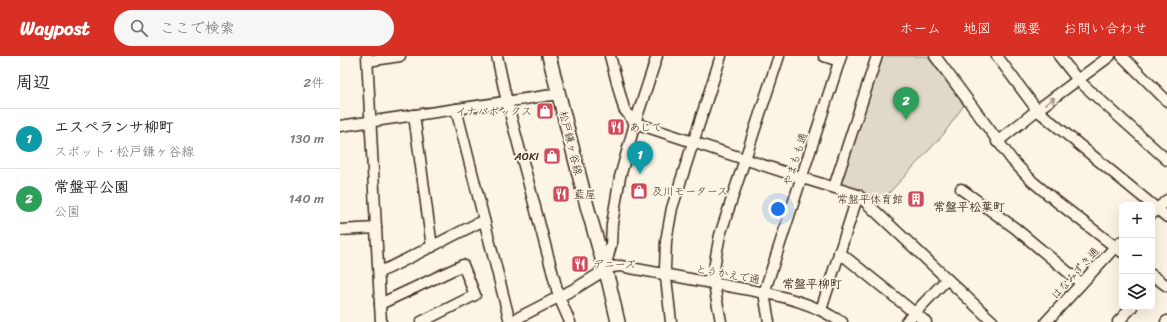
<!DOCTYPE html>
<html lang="ja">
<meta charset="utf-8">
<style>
:root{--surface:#fff;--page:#f6f6f6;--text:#222;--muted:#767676;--line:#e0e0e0;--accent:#d93025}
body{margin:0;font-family:Sriracha,"Klee One",sans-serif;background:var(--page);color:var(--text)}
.controls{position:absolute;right:12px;bottom:12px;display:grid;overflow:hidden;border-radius:6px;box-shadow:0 4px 16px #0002}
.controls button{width:36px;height:36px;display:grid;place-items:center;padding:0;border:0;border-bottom:1px solid var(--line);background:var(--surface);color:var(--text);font:20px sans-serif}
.you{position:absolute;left:438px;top:153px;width:14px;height:14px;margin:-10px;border:3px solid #fff;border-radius:50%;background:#1a73e8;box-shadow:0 0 0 6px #1a73e833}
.badge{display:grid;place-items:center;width:26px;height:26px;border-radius:50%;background:var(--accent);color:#fff;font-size:13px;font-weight:700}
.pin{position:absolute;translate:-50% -33px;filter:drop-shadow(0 1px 2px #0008)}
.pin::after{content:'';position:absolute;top:21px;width:14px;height:12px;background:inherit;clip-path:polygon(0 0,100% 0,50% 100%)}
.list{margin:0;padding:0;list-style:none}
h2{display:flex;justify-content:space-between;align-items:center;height:52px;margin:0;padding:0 16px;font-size:17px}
h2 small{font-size:13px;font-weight:400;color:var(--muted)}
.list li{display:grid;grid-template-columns:26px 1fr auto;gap:12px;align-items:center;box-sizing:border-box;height:60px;padding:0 16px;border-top:1px solid var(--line)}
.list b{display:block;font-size:15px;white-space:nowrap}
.list p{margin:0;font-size:13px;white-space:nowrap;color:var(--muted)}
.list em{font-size:13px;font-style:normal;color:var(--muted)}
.icon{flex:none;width:22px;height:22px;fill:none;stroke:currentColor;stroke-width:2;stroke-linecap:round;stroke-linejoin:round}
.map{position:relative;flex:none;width:827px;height:266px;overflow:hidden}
header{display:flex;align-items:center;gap:24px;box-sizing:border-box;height:56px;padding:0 20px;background:var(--accent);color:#fff}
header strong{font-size:19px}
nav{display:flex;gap:22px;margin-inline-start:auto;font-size:14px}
.search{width:280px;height:36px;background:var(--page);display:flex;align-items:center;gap:10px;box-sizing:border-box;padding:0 14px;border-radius:22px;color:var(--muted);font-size:15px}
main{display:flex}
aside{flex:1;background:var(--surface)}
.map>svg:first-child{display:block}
</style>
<header>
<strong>Waypost</strong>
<div class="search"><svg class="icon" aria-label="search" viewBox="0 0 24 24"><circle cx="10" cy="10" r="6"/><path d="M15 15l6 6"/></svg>ここで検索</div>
<nav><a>ホーム</a><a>地図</a><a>概要</a><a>お問い合わせ</a></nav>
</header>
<main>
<aside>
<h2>周辺<small>2件</small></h2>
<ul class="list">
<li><span class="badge" style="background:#0f9aa8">1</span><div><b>エスペランサ柳町</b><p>スポット · 松戸鎌ヶ谷線</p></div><em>130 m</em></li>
<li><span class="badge" style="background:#2e9e5b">2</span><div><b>常盤平公園</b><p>公園</p></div><em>140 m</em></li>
</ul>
</aside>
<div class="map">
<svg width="827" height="266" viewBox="0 0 827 266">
<rect width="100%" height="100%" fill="#fcf5e5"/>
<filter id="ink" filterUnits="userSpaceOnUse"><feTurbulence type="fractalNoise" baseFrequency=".025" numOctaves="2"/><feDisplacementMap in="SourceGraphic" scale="8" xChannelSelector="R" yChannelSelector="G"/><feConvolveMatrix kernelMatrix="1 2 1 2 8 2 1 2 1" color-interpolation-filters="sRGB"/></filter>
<g filter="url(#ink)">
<path fill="#e0d8c8" stroke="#8e8173" d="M541,0H587L624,49L603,79L537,150L520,136L502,130L499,124Z"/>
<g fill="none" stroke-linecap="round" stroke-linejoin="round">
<g stroke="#3b2a1e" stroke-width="13">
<g id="minor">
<path d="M27,0L36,172L41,266"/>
<path d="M157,0L167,46L219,241L230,266"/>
<path d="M270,0L284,53L295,67L456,120L518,139L653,266"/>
<path d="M484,0L499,5"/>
<path d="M595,0L672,104L692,125L716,145L782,196"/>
<path d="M657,0L697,54L827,161"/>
<path d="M719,0L738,24L827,104"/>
<path d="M782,0L827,45"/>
<path d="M28,5L60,0"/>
<path d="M116,53L170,266"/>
<path d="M74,59L92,191"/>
<path d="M0,70L219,38"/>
<path d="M657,86L697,54L770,0"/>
<path d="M494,131L537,0"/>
<path d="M621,133L675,172L741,227"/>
<path d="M812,158L827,144"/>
<path d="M0,174L36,172"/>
<path d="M499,196L586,266"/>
<path d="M265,212L280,210L431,238C448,242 464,246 480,254C487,257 494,262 502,266"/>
<path d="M39,216L49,212L144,164"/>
<path d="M812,219L827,230"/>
<path d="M40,248L123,209L135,239L81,266"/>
<path d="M481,254L518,139"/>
<path d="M170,266L236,232L257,219L265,212L271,189L272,168L280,121L295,67L317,0"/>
<path d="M331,266L325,213L326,185L332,152L381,0"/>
<path d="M381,266C379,253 375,239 374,226C373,210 377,195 380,179L439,0"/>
<path d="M429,266L424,237L501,0"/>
<path d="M566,266L607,223"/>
<path d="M706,266L775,191L782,185"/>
<path d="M778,266L792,251"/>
<path d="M826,266L827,265"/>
</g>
</g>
<g stroke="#3b2a1e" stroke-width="16">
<path id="major" d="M209,0L247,150L269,227L278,266"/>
</g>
<use href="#minor" stroke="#fcf5e5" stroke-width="10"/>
<use href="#major" stroke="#fcf5e5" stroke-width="13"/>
</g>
<defs><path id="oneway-shaft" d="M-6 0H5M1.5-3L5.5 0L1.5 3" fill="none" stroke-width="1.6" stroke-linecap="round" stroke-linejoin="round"/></defs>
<use stroke="#9c9082" href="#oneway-shaft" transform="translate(710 45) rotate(-36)"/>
</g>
<defs>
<g id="shop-square" transform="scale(0.9)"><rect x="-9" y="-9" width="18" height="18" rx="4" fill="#d1495b" stroke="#fcf5e5"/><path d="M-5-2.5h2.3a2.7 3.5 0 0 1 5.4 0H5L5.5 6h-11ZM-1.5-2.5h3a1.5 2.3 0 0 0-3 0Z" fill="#fff"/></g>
<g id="restaurant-square" transform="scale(0.9)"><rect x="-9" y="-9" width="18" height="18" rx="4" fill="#d1495b" stroke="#fcf5e5"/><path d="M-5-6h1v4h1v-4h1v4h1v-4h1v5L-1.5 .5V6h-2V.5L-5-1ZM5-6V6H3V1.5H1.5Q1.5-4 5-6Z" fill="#fff"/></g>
<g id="building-square" transform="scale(0.9)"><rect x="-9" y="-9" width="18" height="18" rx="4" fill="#d1495b" stroke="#fcf5e5"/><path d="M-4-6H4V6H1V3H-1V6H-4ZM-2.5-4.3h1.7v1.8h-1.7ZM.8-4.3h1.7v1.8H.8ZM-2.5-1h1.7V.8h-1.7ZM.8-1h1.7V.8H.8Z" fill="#fff"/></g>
</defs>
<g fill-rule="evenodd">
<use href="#shop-square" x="205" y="55"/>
<use href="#restaurant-square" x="276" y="71"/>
<use href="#shop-square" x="212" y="100"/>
<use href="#shop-square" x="299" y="135"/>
<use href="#restaurant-square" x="221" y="138"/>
<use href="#building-square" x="576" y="143"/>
<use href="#restaurant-square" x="240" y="208"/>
</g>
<g text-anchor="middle" stroke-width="3.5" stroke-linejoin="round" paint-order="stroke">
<g font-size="11" fill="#3b2a1e" stroke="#fcf5e5" text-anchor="start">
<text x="192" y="59" text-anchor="end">イナバボックス</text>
<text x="289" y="75">あじて</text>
<text x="199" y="104" text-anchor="end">AOKI</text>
<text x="312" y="139">及川モータース</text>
<text x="234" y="142">藍屋</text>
<text x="563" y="147" text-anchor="end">常盤平体育館</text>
<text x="253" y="212">デニーズ</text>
</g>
<g font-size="11" fill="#3b2a1e" stroke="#fcf5e5">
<text transform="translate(231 87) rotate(76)" y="4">松戸鎌ヶ谷線</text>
<text transform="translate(455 103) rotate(-72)" y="4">やまもも通</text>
<text transform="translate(735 217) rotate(-48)" y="4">はなみずき通</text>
<text transform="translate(388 218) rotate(10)" y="4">とうかえで通</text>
</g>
<g font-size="12" font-weight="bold" fill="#3b2a1e" stroke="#fcf5e5">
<text x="629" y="155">常盤平松葉町</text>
<text x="472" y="232">常盤平柳町</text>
</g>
</g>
</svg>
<div class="controls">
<button>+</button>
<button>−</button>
<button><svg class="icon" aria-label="layers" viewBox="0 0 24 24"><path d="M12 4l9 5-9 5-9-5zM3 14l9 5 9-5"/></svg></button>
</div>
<div class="you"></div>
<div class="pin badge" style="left:300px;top:118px;background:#0f9aa8">1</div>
<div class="pin badge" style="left:566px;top:64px;background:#2e9e5b">2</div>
</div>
</main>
